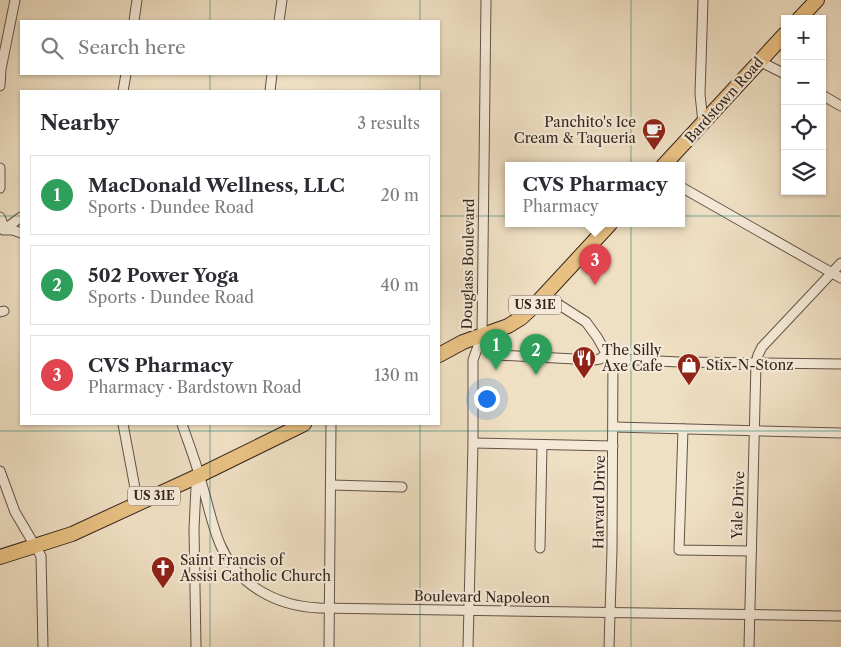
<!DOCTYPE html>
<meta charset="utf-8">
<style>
:root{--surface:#fff;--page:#f7f7f7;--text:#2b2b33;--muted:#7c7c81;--line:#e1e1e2;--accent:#db2777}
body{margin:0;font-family:"Libre Caslon Text",serif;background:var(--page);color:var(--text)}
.controls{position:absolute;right:15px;top:15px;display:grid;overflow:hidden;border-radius:0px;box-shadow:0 1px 4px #0004}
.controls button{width:45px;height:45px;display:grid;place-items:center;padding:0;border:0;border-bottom:1px solid var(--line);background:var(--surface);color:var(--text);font:25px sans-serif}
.you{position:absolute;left:486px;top:398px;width:18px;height:18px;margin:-12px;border:4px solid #fff;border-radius:50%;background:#1a73e8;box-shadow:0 0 0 8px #1a73e833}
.badge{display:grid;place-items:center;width:32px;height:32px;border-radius:50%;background:var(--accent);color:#fff;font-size:16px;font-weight:700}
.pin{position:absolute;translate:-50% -41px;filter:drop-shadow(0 1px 2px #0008)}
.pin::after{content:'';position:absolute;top:26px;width:18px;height:15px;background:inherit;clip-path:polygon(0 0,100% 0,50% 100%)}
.popup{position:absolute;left:505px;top:162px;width:180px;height:65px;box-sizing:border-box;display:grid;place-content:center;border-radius:0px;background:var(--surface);filter:drop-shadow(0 1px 4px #0005);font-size:16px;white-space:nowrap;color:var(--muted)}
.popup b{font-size:19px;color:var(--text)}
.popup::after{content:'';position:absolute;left:50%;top:100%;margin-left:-10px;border:10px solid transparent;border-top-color:var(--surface)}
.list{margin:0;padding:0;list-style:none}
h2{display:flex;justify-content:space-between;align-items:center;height:65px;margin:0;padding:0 20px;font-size:21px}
h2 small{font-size:16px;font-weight:400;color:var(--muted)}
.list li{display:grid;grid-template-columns:32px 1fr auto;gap:15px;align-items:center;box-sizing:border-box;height:80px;margin:0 10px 10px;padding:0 10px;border:1px solid var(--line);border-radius:0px}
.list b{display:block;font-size:19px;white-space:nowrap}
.list p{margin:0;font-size:16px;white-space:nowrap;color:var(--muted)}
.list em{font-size:16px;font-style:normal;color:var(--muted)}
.icon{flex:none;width:28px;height:28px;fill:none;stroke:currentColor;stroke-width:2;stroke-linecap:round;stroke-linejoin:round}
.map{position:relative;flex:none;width:841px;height:647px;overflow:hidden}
.search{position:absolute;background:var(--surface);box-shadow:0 1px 4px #0004;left:20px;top:20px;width:420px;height:55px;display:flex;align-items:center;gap:12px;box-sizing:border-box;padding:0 18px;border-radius:0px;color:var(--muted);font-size:19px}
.panel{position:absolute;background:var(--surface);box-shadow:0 1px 4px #0004;left:20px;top:90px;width:420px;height:335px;border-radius:0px}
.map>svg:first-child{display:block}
</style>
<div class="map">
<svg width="841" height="647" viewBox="0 0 841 647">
<rect width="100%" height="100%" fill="#efdfc3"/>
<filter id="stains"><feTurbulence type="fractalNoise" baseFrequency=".004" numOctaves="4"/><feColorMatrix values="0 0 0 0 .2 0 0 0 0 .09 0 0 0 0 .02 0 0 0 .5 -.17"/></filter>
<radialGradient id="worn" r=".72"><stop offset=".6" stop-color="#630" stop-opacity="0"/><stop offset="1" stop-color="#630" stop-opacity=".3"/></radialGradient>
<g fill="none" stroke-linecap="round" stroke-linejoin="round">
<g stroke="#635347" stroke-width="11">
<g id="street">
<path d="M703,0L700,94L703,123"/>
<path d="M134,21L137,0"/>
<path d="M279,21L282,0"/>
<path d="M759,61L785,74"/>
<path d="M0,86L1,69L15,0"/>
<path d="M123,91L126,74"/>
<path d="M270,91L272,74"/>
<path d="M822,95L841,106"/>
<path d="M0,168V188"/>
<path d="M681,187L841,278"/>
<path d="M0,217L5,229"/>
<path d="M0,228L5,229L21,217"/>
<path d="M3,230H13L21,233"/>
<path d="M544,295L586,322L597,337L605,351L618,359L679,362L841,364"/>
<path d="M0,312L4,311"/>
<path d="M482,335C485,345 487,352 498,355L594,360L600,359L607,353"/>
<path d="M123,424L138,504"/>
<path d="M182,424C188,442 195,459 200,478C207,499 211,523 220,544C237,585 276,606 319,608L841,616"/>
<path d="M614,427L841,433"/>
<path d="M683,429L679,550L751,551"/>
<path d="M473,443L613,446"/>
<path d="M0,471L15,512L41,556L43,647"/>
<path d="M332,485L402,487"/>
<path d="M540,548L542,445"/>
<path d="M196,647L194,529L196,487L200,475"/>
<path d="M329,647L331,424"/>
<path d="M468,647L473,443V360L482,335L486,0"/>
<path d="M609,647L612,549L613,358"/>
<path d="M749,647L756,363L758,355L762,347L841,263"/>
</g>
</g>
<g stroke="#34241e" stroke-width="16">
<g id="primary">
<path d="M799,19L817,0"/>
<path d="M663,166L785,34"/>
<path d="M439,355L463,342L508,326L521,318L535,305L610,224"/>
<path d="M0,557L72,534L200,475L304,424"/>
</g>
</g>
<use href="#street" stroke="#f5ead8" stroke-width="9"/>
<use href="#primary" stroke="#e8c082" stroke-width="14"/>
</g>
<path fill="none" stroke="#0f766e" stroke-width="1" stroke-opacity="0.55" d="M210,0V21M420,0V21M631,0V647M210,74V91M420,74V91M0,216H21M439,216H841M210,424V647M420,424V647M0,431H841"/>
<defs>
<g id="cafe-pin" transform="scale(1.25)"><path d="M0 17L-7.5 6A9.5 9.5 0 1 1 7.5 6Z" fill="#8f2418" stroke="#f5ead8"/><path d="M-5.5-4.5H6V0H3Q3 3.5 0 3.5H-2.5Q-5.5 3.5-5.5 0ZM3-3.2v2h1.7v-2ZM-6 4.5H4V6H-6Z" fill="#fff"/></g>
<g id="restaurant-pin" transform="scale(1.25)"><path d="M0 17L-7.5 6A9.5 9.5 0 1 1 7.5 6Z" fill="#8f2418" stroke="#f5ead8"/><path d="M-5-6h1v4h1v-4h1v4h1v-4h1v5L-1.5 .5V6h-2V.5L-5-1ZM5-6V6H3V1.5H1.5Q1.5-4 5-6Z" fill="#fff"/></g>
<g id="shop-pin" transform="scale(1.25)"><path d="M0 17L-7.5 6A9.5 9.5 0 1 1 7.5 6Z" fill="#8f2418" stroke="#f5ead8"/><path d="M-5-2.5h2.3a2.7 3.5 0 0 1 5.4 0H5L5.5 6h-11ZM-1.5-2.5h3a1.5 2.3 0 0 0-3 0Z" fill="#fff"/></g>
<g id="church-pin" transform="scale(1.25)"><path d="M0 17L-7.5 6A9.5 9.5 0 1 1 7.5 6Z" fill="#8f2418" stroke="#f5ead8"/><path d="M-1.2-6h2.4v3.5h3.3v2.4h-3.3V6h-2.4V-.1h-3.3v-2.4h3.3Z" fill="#fff"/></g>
</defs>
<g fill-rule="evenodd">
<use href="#cafe-pin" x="654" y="130"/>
<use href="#restaurant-pin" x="584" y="358"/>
<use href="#shop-pin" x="689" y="365"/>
<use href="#church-pin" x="163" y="568"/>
</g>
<g text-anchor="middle" stroke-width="4.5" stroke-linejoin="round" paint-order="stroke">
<g fill="#f5ead8" stroke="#6e5f56" stroke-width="1">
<rect x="509" y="295.5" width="52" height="19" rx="4"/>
<rect x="128" y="486.5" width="52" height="19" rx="4"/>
</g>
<g font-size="12" font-weight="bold" fill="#34241e">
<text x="535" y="309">US 31E</text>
<text x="154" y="500">US 31E</text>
</g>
<g font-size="14" fill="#34241e" stroke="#f5ead8">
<text transform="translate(724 100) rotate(-48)" y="5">Bardstown Road</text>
<text transform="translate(468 264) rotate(-89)" y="5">Douglass Boulevard</text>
<text transform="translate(599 502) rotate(-89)" y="5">Harvard Drive</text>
<text transform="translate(738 505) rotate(-88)" y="5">Yale Drive</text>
<text transform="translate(482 597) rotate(1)" y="5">Boulevard Napoleon</text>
</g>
<g font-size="14" fill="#34241e" stroke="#f5ead8" text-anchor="start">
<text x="636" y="127" text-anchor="end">Panchito's Ice<tspan x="636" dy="16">Cream &amp; Taqueria</tspan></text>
<text x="602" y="355">The Silly<tspan x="602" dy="16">Axe Cafe</tspan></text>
<text x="706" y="370">Stix-N-Stonz</text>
<text x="180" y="565">Saint Francis of<tspan x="180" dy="16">Assisi Catholic Church</tspan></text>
</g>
</g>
<rect width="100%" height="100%" filter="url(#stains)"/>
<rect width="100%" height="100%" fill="url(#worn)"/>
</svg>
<div class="controls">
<button>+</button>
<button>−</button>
<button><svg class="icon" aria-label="locate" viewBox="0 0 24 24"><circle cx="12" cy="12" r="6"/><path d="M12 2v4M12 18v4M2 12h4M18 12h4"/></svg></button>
<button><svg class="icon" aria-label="layers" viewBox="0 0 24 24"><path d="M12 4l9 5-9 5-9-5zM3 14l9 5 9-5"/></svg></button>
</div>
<div class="you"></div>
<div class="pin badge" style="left:496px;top:370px;background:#2e9e5b">1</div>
<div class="pin badge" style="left:536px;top:375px;background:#2e9e5b">2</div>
<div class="pin badge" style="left:595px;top:285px;background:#e0444e">3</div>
<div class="popup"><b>CVS Pharmacy</b>Pharmacy</div>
<div class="search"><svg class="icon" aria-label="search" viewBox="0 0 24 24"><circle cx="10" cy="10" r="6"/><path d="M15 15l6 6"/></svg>Search here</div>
<section class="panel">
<h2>Nearby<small>3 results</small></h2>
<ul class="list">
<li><span class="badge" style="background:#2e9e5b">1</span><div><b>MacDonald Wellness, LLC</b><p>Sports · Dundee Road</p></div><em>20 m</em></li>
<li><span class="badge" style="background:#2e9e5b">2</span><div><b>502 Power Yoga</b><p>Sports · Dundee Road</p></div><em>40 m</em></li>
<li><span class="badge" style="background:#e0444e">3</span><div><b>CVS Pharmacy</b><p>Pharmacy · Bardstown Road</p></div><em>130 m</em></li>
</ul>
</section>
</div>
